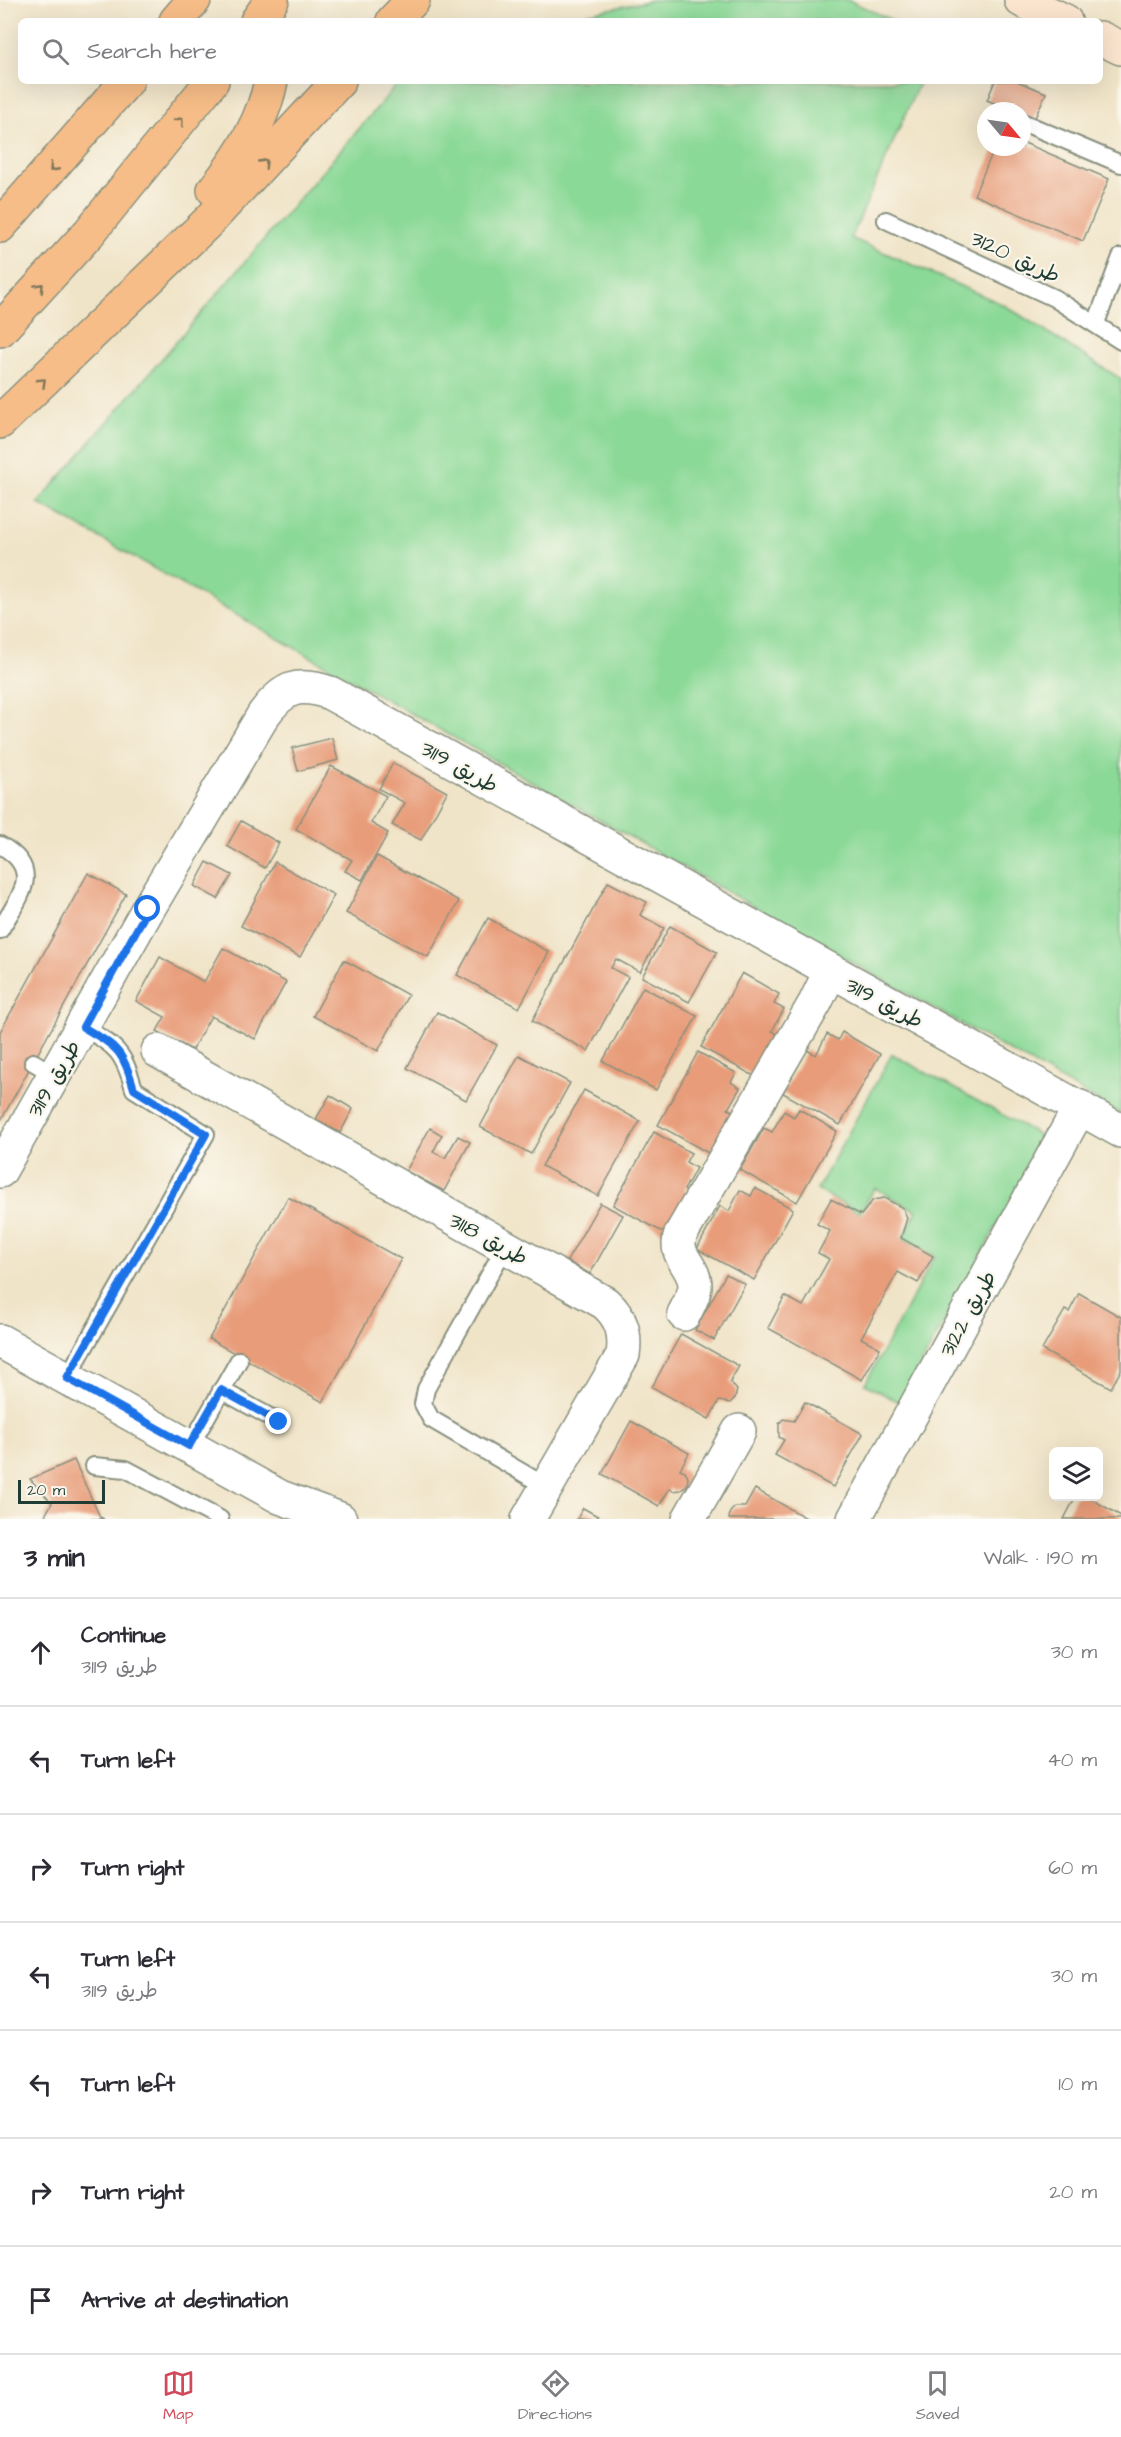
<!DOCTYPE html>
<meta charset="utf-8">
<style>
:root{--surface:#fff;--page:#f2f2f3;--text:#2b2b33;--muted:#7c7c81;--line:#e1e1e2;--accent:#d1495b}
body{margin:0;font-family:"Architects Daughter","Playpen Sans Arabic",sans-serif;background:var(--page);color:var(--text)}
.controls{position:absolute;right:18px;bottom:18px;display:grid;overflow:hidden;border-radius:9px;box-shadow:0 6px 24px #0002}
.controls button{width:54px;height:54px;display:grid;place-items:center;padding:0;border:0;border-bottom:2px solid var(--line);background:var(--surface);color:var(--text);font:30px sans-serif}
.compass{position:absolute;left:977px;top:102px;width:54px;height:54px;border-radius:50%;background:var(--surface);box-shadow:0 6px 24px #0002;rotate:119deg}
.scale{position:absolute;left:18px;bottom:15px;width:87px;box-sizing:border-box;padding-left:6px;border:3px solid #1f3d34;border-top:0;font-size:16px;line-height:21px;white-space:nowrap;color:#1f3d34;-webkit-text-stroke:4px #fbf7ec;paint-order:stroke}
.stop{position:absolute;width:18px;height:18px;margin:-14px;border:4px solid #1a73e8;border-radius:50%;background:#fff}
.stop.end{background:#1a73e8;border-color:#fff;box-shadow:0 2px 6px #0008}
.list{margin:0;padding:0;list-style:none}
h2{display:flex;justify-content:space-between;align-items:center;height:78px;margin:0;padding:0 24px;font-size:26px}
h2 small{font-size:20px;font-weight:400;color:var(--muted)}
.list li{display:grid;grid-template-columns:39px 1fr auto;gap:18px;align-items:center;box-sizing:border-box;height:108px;padding:0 24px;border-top:2px solid var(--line)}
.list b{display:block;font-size:22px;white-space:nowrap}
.list p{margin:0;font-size:20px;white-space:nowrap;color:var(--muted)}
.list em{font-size:20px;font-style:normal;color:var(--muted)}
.icon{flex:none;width:33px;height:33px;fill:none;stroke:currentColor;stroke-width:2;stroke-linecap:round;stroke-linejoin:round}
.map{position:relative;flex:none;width:1121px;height:1519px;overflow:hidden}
.search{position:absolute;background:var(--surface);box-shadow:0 6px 24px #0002;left:18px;right:18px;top:18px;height:66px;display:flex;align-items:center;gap:15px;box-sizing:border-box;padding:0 21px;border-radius:9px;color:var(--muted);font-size:22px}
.sheet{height:834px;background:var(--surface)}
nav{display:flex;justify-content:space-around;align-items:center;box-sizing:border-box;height:84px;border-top:2px solid var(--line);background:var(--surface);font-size:16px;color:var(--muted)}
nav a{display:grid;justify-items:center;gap:3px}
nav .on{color:var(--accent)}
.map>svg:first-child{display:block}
</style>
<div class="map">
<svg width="1121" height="1519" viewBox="0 0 1121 1519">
<rect width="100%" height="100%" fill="#fbf7ec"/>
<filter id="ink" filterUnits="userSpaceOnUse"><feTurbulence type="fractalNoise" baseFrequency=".0167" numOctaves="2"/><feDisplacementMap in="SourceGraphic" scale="12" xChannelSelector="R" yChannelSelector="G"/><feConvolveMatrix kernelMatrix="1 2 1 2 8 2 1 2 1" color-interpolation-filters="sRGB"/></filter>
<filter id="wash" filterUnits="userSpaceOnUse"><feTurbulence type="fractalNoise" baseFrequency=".008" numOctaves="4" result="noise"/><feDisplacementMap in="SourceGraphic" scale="24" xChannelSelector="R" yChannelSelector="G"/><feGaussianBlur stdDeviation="1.35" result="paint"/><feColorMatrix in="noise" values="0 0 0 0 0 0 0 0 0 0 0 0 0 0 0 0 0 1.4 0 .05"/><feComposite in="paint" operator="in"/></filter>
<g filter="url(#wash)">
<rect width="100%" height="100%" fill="#f0e4c8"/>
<g fill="#8bd997" stroke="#558b66" stroke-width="1.5">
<path d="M652,0H848L894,21H553Z"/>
<path d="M400,81H920L851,238L1004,305L1121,379V1114L38,503Z"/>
<path d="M892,1054L1045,1138L900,1403L865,1384L935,1256L903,1238L917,1211L875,1188L860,1213L817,1190Z"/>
</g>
<g id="blocks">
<g fill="#e89c79">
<path d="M995,81H1017L1046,93L1034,120L1022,115V111H1013L987,100Z"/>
<path d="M1022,142L1109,179L1083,241L974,195L995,147H1022Z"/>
<path d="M332,738L338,760L298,771L292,748Z"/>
<path d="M393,763L447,792L421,840L392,825L405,803L379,789Z"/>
<path d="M331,766L386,796L371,823L388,833L362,880L345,871L352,860L296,829Z"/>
<path d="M241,821L279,843L265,868L227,846Z"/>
<path d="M377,856L459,901L428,957L346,913Z"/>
<path d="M207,862L232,875L218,899L194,886Z"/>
<path d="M275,862L334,895L300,957L241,926Z"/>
<path d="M88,873L126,894L0,1122V1032Z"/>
<path d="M608,882L647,902L640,915L664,928L640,972L616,959L611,968L628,977L588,1051L532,1021Z"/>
<path d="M488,918L549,952L519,1008L457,975Z"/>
<path d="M670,926L717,952L689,1002L642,977Z"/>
<path d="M223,948L286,982L255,1039L211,1016L192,1050L157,1031L165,1017L136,1001L160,957L204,982Z"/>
<path d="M344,960L408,995L378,1051L313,1016Z"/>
<path d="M742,973L779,994L774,1004L784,1009L772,1031L777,1034L754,1076L701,1047Z"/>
<path d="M643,987L697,1016L656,1090L603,1061Z"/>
<path d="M437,1012L497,1045L466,1100L407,1068Z"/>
<path d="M842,1032L880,1054L840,1125L783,1093L807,1050L816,1055L827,1034L838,1040Z"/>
<path d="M698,1052L736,1073L731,1082L740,1088L728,1109L734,1112L710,1154L658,1125Z"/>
<path d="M519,1055L570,1083L531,1154L480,1127Z"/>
<path d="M584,1090L640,1121L598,1196L542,1166Z"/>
<path d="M330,1095L353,1109L340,1133L316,1119Z"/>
<path d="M799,1109L837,1131L797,1202L740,1170L764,1128L772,1132L784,1111L794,1117Z"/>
<path d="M430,1128L442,1135L433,1152L445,1158L458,1136L470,1142L444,1191L406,1171Z"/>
<path d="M654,1132L691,1153L686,1162L696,1168L684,1190L689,1193L666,1234L613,1205Z"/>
<path d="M755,1188L793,1209L754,1280L697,1249L720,1206L729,1211L740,1190L751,1196Z"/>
<path d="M288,1197L401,1259L323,1402L209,1339Z"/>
<path d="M884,1198L903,1208L907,1218L901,1238L933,1256L918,1283L898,1272L861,1338L880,1348L862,1380L768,1328L785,1296L803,1306L829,1259L818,1253L830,1231L817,1224L831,1199L861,1215L873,1200Z"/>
<path d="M600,1203L623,1215L590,1274L567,1261Z"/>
<path d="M726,1274L745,1284L714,1340L695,1330Z"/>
<path d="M1079,1293L1121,1317V1370L1111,1388L1042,1350L1065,1310L1069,1312Z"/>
<path d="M681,1334L739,1366L730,1382L737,1390L735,1398L730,1403L719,1401L709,1419L652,1387Z"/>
<path d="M805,1402L863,1434L833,1487L775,1455L784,1440L779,1437V1424L783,1419L794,1421Z"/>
<path d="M631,1421L689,1453L680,1469L685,1471L688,1478L687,1485L681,1490L673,1491L670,1488L659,1506L602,1474Z"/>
<path d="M74,1460L100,1517L104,1519H43L52,1503L30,1479Z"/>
<path d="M755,1489L808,1519H729L730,1512L735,1507H745Z"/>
<path d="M1076,1496H1086L1121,1516V1519H1064Z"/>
<path d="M583,1508L603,1519H577Z"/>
</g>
</g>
</g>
<g filter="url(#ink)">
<use href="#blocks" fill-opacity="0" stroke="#88907e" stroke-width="1.5"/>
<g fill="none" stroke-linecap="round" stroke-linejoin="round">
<g stroke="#88907e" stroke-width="20">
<g id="lane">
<path d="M1022,122L1121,164"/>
<path d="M886,220L1054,298L1121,341"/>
<path d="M1096,323L1121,257"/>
<path d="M0,845C45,870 19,897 0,930"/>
<path d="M33,1062L55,1075"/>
<path d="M505,1247L426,1389L423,1404L431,1419L547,1487"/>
<path d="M67,1378L206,1134L134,1089C123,1051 117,1047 83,1027"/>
<path d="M221,1390L279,1422"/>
<path d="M190,1446L239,1360"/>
<path d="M94,1466L126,1469L220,1519"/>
</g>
</g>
<g stroke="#88907e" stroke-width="36">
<g id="street">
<path d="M158,1051L605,1303C622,1318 626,1334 623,1355L528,1519"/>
<path d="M0,1171L148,909L264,714C284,687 298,682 330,693L1121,1131"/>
<path d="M684,1314C688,1306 694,1296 695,1287C696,1266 672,1257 681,1234L815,1003L830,972"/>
<path d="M0,1341L280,1497L340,1519"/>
<path d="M689,1519L739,1431"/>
<path d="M854,1519L1080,1107"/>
</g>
</g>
<g stroke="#88907e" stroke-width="36">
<g id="secondary">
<path d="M1021,0L1065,21"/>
<path d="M1100,38L1121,48"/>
</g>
</g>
<g stroke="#88907e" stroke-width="36">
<g id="highway">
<path d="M176,21L194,0"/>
<path d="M257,21L272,0"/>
<path d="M393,21L413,0"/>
<path d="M214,190C240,158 263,122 271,81"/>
<path d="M0,226L127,81"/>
<path d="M0,330L88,234L212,81"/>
<path d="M0,422L209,221L339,81"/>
</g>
</g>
<use href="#lane" stroke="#fff" stroke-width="16"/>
<use href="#street" stroke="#fff" stroke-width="33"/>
<use href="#secondary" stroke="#fce5cf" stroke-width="33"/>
<use href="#highway" stroke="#f7bd88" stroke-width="33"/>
</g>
<defs><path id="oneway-chevron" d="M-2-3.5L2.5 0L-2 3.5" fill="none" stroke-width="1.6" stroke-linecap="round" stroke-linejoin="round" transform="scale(1.5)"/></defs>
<g stroke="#80775a">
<use href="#oneway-chevron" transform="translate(180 121) rotate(-51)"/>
<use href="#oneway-chevron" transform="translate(264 163) rotate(-46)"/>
<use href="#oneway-chevron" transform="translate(53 168) rotate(132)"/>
<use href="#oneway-chevron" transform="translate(40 287) rotate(-47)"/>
<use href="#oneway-chevron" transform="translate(42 382) rotate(-44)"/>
</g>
</g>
<g fill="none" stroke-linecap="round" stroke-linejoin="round" filter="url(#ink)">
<path stroke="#1a73e8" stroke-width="8" d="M148,909L83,1027C117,1047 123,1050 134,1089L206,1134L67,1378L189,1446L221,1390L279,1422"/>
</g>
<g text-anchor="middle" stroke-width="4.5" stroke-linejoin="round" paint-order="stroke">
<g font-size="22" fill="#1f3d34" stroke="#fbf7ec">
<text transform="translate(1016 256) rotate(25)" y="8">طريق 3120</text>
<text transform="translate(460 766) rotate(29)" y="8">طريق 3119</text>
<text transform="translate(885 1002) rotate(28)" y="8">طريق 3119</text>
<text transform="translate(53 1078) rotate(-60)" y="8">طريق 3119</text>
<text transform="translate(489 1238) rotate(29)" y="8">طريق 3118</text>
<text transform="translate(967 1313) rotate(-61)" y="8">طريق 3122</text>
</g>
</g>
</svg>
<div class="controls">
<button><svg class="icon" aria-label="layers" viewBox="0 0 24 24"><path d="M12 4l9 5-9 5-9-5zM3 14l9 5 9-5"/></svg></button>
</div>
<svg class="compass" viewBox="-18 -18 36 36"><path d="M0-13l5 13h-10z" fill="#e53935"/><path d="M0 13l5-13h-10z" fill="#7c7c81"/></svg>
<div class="scale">20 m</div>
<div class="stop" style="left:148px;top:909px"></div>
<div class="stop end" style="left:279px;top:1422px"></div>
<div class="search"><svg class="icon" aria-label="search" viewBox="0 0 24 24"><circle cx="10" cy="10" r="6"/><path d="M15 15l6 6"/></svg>Search here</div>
</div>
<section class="sheet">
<h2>3 min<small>Walk · 190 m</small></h2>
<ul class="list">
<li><svg class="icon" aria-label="ahead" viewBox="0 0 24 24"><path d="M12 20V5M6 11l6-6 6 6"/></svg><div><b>Continue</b><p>طريق 3119</p></div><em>30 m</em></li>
<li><svg class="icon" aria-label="left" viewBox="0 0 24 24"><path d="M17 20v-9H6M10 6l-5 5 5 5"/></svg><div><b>Turn left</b></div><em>40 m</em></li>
<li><svg class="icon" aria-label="right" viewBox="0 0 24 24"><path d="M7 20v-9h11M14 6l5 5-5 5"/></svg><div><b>Turn right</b></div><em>60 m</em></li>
<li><svg class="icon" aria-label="left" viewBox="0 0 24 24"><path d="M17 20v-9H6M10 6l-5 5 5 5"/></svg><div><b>Turn left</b><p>طريق 3119</p></div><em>30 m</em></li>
<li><svg class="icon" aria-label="left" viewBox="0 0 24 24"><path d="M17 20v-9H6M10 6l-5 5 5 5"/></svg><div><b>Turn left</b></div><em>10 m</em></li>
<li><svg class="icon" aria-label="right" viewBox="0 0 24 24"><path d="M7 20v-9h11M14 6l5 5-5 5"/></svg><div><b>Turn right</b></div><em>20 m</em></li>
<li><svg class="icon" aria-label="arrive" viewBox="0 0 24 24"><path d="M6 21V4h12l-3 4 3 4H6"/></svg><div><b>Arrive at destination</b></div></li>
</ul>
</section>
<nav>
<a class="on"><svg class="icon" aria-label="map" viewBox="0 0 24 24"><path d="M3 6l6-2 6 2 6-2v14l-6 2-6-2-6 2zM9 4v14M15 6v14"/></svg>Map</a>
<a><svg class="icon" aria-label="directions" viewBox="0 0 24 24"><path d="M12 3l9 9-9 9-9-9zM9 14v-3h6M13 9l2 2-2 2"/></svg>Directions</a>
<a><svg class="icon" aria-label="saved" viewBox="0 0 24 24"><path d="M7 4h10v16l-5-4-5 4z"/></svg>Saved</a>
</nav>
